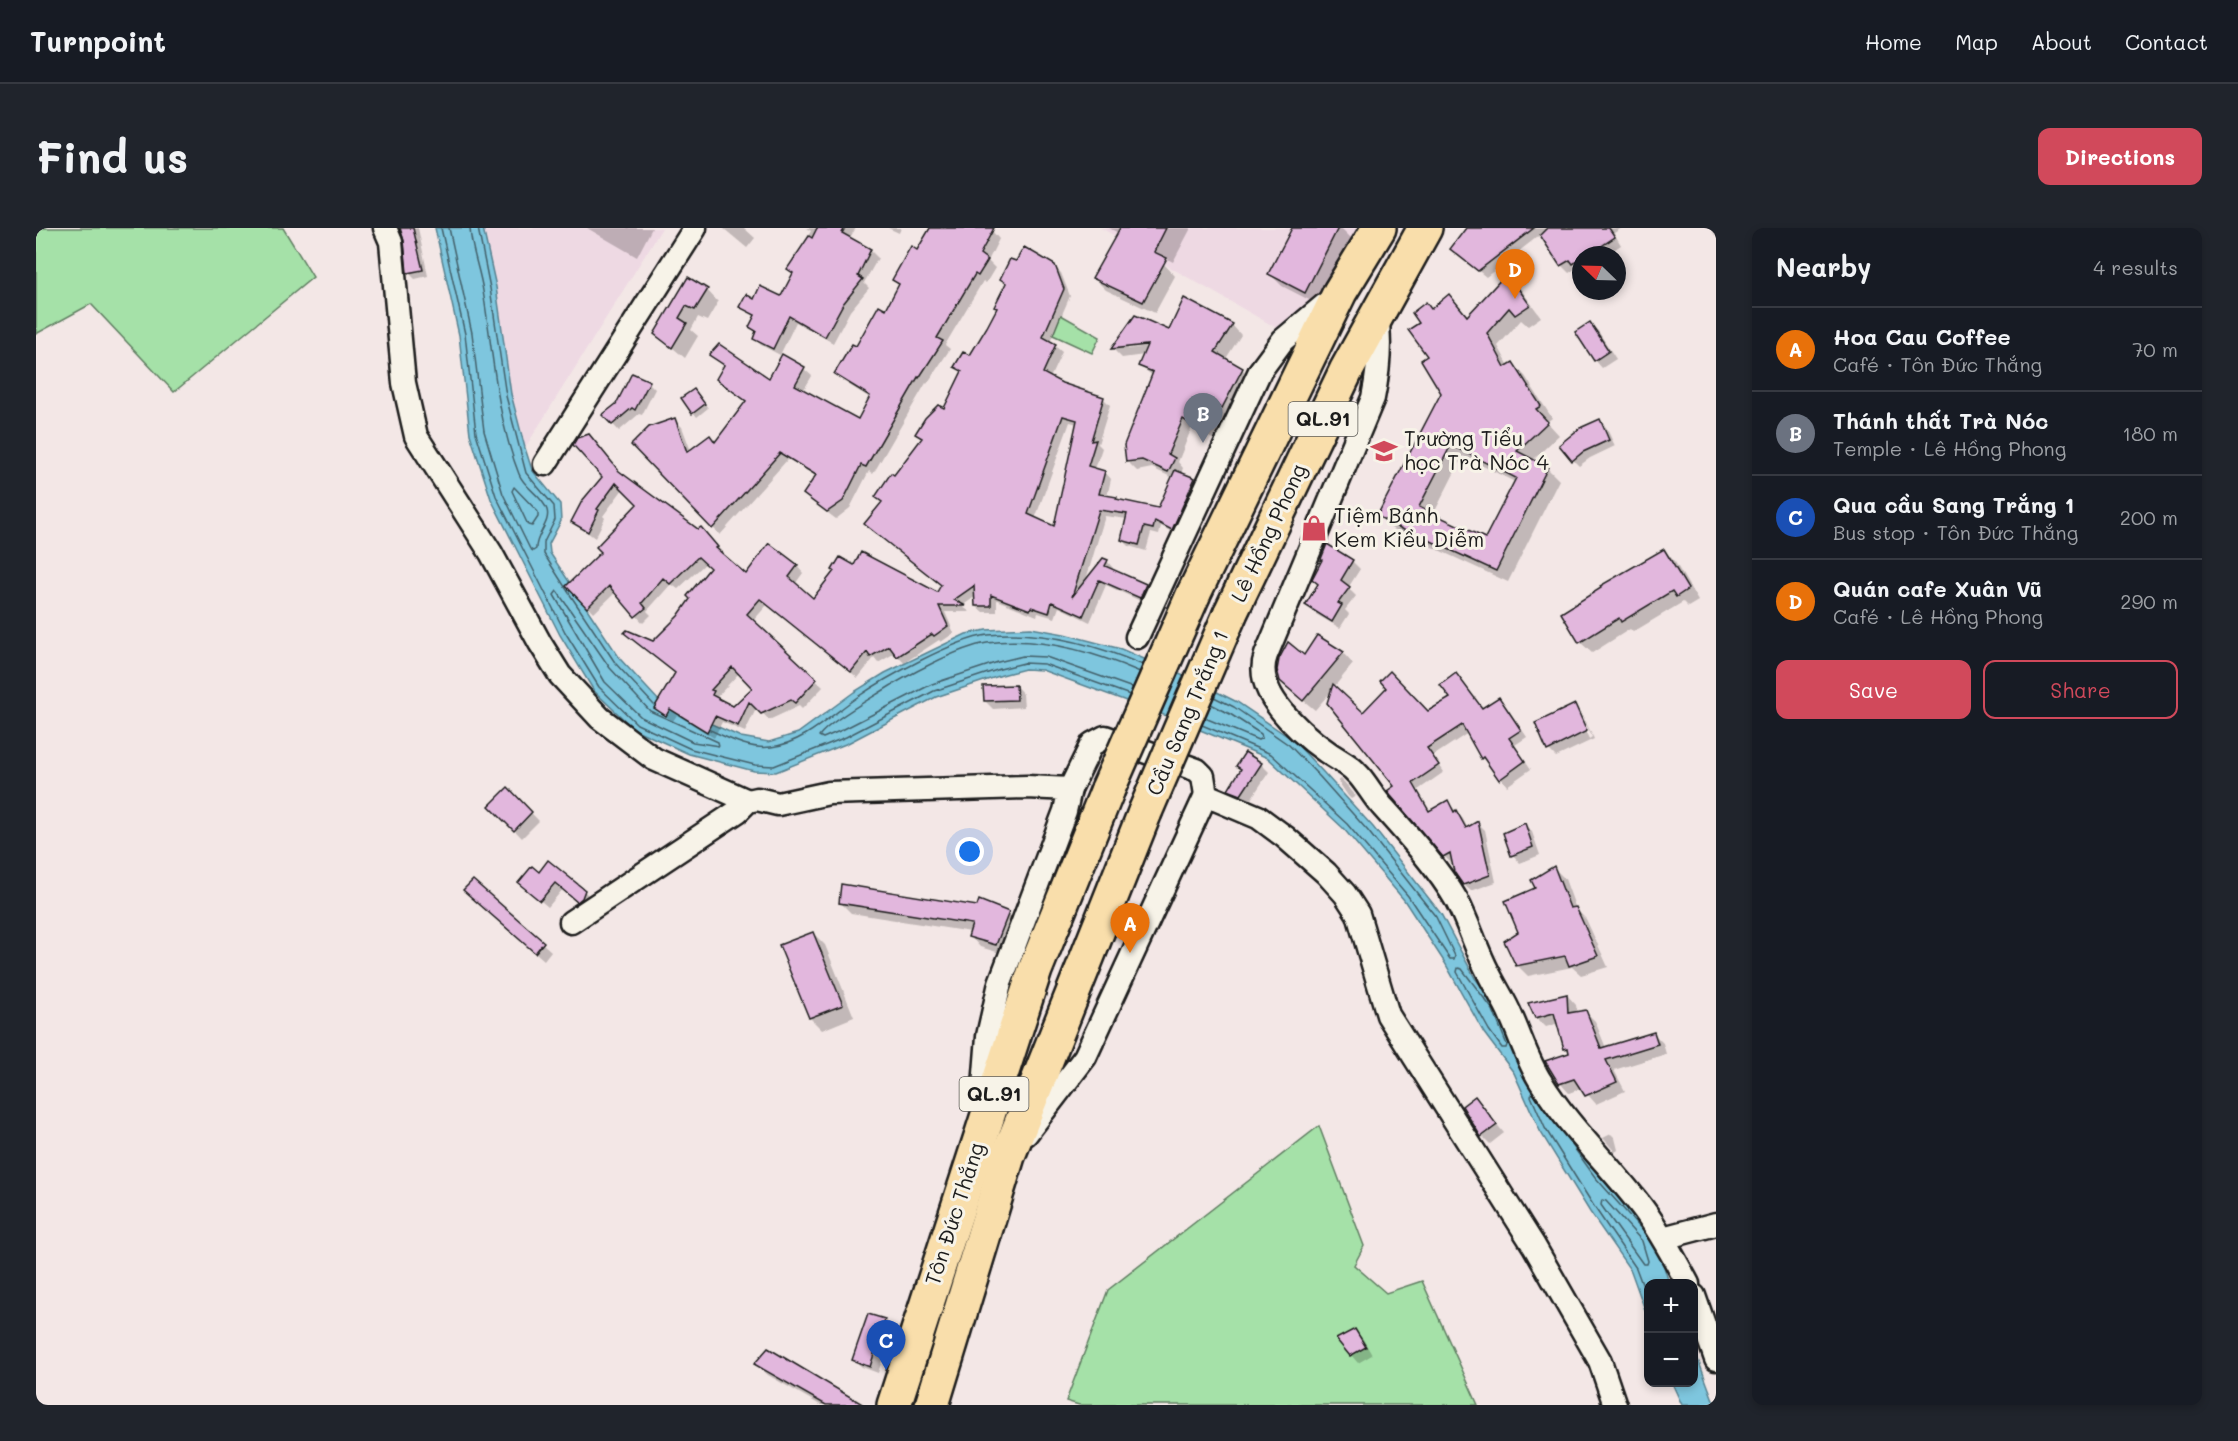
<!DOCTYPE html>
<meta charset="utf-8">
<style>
:root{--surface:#171b24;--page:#20242c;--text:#f1f3f6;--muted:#9ea1a6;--line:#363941;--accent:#d1495b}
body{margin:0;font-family:Mali,sans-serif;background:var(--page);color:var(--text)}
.controls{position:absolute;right:18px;bottom:18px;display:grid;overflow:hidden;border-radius:12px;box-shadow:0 3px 9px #0003}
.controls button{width:54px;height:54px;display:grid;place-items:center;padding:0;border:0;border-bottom:2px solid var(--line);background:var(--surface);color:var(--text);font:30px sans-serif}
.compass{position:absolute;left:1536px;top:18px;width:54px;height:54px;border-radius:50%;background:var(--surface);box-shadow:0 3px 9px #0003;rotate:293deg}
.you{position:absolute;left:934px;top:624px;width:21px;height:21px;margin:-15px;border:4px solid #fff;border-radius:50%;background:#1a73e8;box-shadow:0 0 0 9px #1a73e833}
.badge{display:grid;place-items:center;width:39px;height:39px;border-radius:50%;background:var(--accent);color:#fff;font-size:20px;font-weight:700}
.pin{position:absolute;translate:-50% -50px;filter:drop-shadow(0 2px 3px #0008)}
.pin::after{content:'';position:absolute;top:32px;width:21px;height:18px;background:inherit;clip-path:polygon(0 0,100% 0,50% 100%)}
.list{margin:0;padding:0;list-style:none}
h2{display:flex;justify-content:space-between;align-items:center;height:78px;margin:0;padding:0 24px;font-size:26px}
h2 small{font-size:20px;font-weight:400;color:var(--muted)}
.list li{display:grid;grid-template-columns:39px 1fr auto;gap:18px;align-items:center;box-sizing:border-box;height:84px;padding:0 24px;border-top:2px solid var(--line)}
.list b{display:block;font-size:22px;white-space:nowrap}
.list p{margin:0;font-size:20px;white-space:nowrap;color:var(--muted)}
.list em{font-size:20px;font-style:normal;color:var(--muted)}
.actions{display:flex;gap:12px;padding:18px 24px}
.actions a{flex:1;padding:14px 0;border:2px solid var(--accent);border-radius:12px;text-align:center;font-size:21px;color:var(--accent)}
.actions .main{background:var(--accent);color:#fff}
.map{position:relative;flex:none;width:1680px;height:1177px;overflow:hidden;border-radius:12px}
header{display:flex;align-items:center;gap:36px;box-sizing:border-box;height:84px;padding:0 30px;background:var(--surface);border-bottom:2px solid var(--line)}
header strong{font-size:28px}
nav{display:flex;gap:33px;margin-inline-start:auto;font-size:21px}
.intro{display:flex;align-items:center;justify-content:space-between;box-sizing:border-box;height:144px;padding:0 36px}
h1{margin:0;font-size:42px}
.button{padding:15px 27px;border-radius:12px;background:var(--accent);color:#fff;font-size:21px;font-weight:700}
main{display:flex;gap:36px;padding:0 36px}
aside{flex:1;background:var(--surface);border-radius:12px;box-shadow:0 3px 9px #0003}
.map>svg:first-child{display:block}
</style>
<header>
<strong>Turnpoint</strong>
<nav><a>Home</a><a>Map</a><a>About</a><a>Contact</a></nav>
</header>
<div class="intro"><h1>Find us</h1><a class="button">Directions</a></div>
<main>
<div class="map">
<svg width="1680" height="1177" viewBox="0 0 1680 1177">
<rect width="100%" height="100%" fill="#f3e7e6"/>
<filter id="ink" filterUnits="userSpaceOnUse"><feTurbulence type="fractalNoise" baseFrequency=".0167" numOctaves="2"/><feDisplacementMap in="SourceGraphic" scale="12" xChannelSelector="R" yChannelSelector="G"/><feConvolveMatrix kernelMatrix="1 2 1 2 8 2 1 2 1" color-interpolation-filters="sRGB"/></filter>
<g filter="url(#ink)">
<g fill="#eed9e3">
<path d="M447,0H626L489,220L475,166L460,59Z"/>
<path d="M1065,0H1325L1262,112Z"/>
</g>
<g fill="#a5e1a8" stroke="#607e62" stroke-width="1.5">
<path d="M0,0H247L277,49L138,164L55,76L0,106Z"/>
<path d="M1025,87L1064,109L1056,125L1017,107Z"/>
<path d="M1283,898L1328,1018L1318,1037L1350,1065L1386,1053L1442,1177H1043L1030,1173L1072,1062Z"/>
</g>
<g fill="#7ec6de" stroke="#578290" stroke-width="1.5">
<path d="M399,0H447L460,59L475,166L489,220L496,242L524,276L525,293L513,316L514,325L585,432L623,473L705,509L733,514L762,505L818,464L849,445L930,406L950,402L995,400L1028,406L1085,421L1157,452L1201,474L1257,512L1288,545L1337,599L1405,686L1439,750L1462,780L1618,1006L1633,1055L1612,1056V1090L1595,1043L1554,984L1504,903L1478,845L1448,805L1409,735L1368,672L1307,600L1232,530L1123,485L1006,442L989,441L966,447L900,469L812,515L740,544L718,543L653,526L598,501L558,463L524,407L455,271L434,206L423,107Z"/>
<path d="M1658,1121L1679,1177H1646L1636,1155L1658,1154Z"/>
</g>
<g fill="#0003" fill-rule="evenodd">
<path d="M364,0H382L392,48L379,51L373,45L370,12Z"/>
<path d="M551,0H616L601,29Z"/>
<path d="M687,0H708L719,10L711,20Z"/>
<path d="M770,0H820L813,11L834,22L842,30L828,55L833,60L814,83L797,115L760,94L744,127L725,117L718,110L721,105L715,99L720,89L705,79L719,73L745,70L758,46L753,41L775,3Z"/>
<path d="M852,0H865L863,5Z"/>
<path d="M896,0H950L956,3L963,11L952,33L959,40L950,55L947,53L909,117L914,121L891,156L890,155L837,246L833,243L814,280L800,291L776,273L768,266L781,249L752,231L684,307L597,217L639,192L646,199L655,223L680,215L711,174L682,151L689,139L675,127L733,152L746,128L768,141L776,148L767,163L822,193L834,170L807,153L800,146L850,83L864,58L858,52L882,24Z"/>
<path d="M1073,0H1155L1137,34Z"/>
<path d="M1258,0H1305L1315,10L1281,76L1246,58L1234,46Z"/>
<path d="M1432,0H1586L1578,5L1585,17L1570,27H1545V42L1542,39L1533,45L1525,37L1505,6L1450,49L1416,21Z"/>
<path d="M1674,0H1680V8L1679,7Z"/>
<path d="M1128,36L1139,48L1119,85L1070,62L1058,50Z"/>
<path d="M1018,38L1025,45L1034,68L1014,114L1026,124L1014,150L1025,156L1067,170L1074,177L1062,216L1066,220L1059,241L1069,244L1075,251L1071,269L1123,282L1137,250L1116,240L1101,243L1092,234L1117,148L1104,138L1108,127L1086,130L1077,121L1099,89L1134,103L1149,72L1196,97L1205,107L1189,132L1206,141L1215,150L1178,212L1156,199L1142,234L1147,240L1145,246L1159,252L1165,258L1143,308L1125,298L1123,307L1115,305L1110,323L1093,318L1086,311L1091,291L1069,288L1049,355L1071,333L1077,340L1076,343L1110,358L1116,364L1111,376L1070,357L1054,394L1023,379L1019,390L1002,385L1001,388L961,372V384H947L940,378V368L926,378L934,384H909L918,405L905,414L903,412L868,435L859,425L842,435L838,430L822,450L731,377L717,393L787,459L766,481L763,478L733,492L721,479L709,504L686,494L678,510L641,487L637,493L626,486L619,480L640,446L597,412L617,415L643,389L676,340L670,335L642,361L635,356L611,383L615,387L607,395L580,364L558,385L532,358L567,324L603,276L587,261L567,288L569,290L559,310L537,294L585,247L672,308L688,326L686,327L710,348L761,338L767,345L759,356L777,372L818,339L901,365L907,358L847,275L859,249L887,212L881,206L908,182L927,145L920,138L934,129ZM1118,114L1119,117L1092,121V118ZM1034,194L1042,196L1019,301L999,291ZM703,445L718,460L697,480L681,469Z"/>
<path d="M1471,47L1483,59L1505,89L1492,98L1485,92L1462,118L1473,138L1477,136L1489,148L1516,190L1511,194L1523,207L1496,233L1511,240L1523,252L1472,354L1383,313V314L1355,300L1343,288L1407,165L1393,129L1385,95L1396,82L1413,68L1433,89ZM1427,228L1479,254L1450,312L1397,287Z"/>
<path d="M653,51L671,62L682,74L671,93L662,89L655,102L662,108L649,130L620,106Z"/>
<path d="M1554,96L1562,103L1580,131L1566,140L1559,132Z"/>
<path d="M613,155L619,161L606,187L603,186L583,203L568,187Z"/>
<path d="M661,166L672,180L661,189L647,170Z"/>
<path d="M1564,193L1570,199L1579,218L1554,230L1543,238L1537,232Z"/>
<path d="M1628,322L1639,334L1662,373L1652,379L1647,374L1597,404L1594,401L1556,425L1544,414Z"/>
<path d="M1288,332L1316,333L1324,341L1312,360L1320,368L1309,382L1313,386L1304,400L1278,385L1271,377L1283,356Z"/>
<path d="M1307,425L1317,436L1298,459L1327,486L1392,485L1417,470L1420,447L1447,482L1463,471L1470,478L1491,509L1479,517L1495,541L1471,558L1454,536L1446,530L1432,505L1397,528L1408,544L1382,562L1395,584L1412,574L1427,591L1432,601L1442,595L1449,602L1460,654L1435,663L1428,657L1420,643L1417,634L1415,635L1408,628L1360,558L1298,460L1279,482L1257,464L1268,430Z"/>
<path d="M980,458L987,466L988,479L957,481L949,473Z"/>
<path d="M1538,478L1546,486L1558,511L1520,529L1513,522ZM1541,485H1545L1556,509L1553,511Z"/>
<path d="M1225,536L1233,544L1213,574L1202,569L1194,561Z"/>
<path d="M1305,551L1309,555L1320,568L1315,571L1312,568L1302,553Z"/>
<path d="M472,561L503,593L486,610L455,578Z"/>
<path d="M1489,596L1496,604L1504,627L1484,635L1477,627Z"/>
<path d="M1518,640L1529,651L1540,681L1550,691L1572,739L1545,747L1536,739L1492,748L1481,737L1484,705L1502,660Z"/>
<path d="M503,646L548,663L556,671L550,680L527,661L512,679L492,662Z"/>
<path d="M437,654L515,723L508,732L437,670Z"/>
<path d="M944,674L973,686L983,696L971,727L944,719L934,708L935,704L815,685L805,675L942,680Z"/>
<path d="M777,705L789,717L818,789L786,802L774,790L744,717Z"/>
<path d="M1531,767L1540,777L1541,785L1549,783L1559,793L1570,820L1618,806L1627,815L1630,826L1578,842L1589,863L1560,876L1546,860L1533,865L1524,855L1535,826L1529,820L1523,795L1510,799L1501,790L1494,776Z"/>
<path d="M1439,870L1468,905L1454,916L1446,908L1428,879Z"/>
<path d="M1575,906L1579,910L1582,922L1579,924L1567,910Z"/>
<path d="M833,1087L849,1092L856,1100L842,1145L826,1139L818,1132Z"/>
<path d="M1319,1103L1327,1111L1336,1127L1322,1135L1315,1127Z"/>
<path d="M720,1136L825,1177H784L732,1147Z"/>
</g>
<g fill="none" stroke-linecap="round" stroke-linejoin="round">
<g stroke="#43606a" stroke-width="1.5">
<path d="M405,0L429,106L440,205L460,268L529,404L563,459L601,496L655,521L719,537L738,538L810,509L898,463L964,441L988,435L1008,436L1094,467"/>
<path d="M413,0L436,105L448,203L467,266L494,321L497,323L500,321C499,307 515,295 511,282C507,268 488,260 483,246C460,188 457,123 447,63C444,42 435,21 434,0"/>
<path d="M442,0L454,60L470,168L490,245L518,278L519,292L508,314V326L529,359"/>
<path d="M478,259L502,284V289L496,298L492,297L476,263Z"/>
<path d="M529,359L580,436L618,477"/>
<path d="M521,363L574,440L614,483L682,514L683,518L657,514L605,489L569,454L518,367Z"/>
<path d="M1097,460L1010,429L987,428L962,434L896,456L806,502L787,510L783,508C792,495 828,474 843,465C868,449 923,419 951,415C1002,408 1058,424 1104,444"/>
<path d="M1169,490L1222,512L1226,510L1225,506L1194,486L1175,476"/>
<path d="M1166,497L1235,526L1311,596L1372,668L1414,731H1418L1419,728L1400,689L1332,603L1284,549L1253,517L1198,479L1178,469"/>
<path d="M674,502C692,510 714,522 735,519C768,515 794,488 820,470C849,450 919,411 952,407C1004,402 1059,416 1107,437"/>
<path d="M1422,740L1426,741L1457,782L1471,817L1470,820H1466L1453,802L1421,744Z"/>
<path d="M1497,864L1495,868L1509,900L1559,980L1600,1040L1612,1072"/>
<path d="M1536,917L1559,949L1608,1004"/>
<path d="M1566,972L1570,973L1606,1013L1612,1033L1611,1036H1607L1565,977Z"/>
</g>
</g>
<g fill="#e2b7dd" stroke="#1c1c1c" stroke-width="1.5" fill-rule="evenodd">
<path d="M364,0H377L387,42L371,45L368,13Z"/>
<path d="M781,0H809L806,5L835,21L822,48L827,51L807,76L789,109L753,88L737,121L717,111L720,103L713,99L719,87L703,79L710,66L718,71L724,58L745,68L757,45L751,41L773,8L776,10Z"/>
<path d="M894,0H958L944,26L952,32L942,48L939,46L901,110L907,113L883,150L882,149L830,239L825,237L807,273L791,284L767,266L780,247L744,225L676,301L595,217L613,199L639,190L651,224L674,207L679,214L710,173L680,151L688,137L673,127L683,116L733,150L746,126L769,139L759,157L822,191L834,168L798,146L816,116L820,118L843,77L850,81L863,56L856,52L875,18L881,22Z"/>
<path d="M1084,0H1130L1118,24L1131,30L1107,74L1056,50Z"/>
<path d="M1256,0H1302L1269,65L1232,46Z"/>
<path d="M1430,0H1498L1442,43L1414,21Z"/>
<path d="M1511,0H1573L1579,9L1552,27H1545V31L1537,36L1534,32L1524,38L1504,7Z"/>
<path d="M988,19L1019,37L1028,61L1007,109L1020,116L1007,145L1026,155L1068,169L1055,213L1060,212L1052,238L1069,243L1063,266L1081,269L1080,271L1122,280L1139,242L1159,250L1136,302L1119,293L1117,301L1108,299L1103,317L1085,312L1091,286L1063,282L1036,369L1067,330L1072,332L1069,338L1110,356L1104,370L1063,352L1047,388L1016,374L1013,385L995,379L994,382L955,367V378H939L938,358L918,372L930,378H903L912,398L898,408L896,406L861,429L853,418L834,429L831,424L815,444L724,371L711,386L781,451L759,475L755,472L725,486L713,474L702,498L679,488L671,504L634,481L630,488L618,480L639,445L588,405L591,402L617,413L642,388L654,371L651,368L674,340L662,329L634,356L627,350L606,375L610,380L599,389L573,358L551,380L530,358L565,324L560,319L601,276L580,255L561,281L563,282L552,304L535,294L546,273L566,249L537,217L541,210L553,206L583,243L662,301L665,299L682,319L680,320L710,346L733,315L762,337L753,349L777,370L798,343L796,342L804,329L818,337L825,324L901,364L905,357L828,296L846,274L839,269L855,245L858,247L886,210L879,206L889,190L902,177L908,180L926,143L918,139L927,124L934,127L951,99L961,80L958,79L970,55L964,51L974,31L980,33ZM1027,188L1041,192L1018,298L992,286ZM696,439L716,460L697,478L676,467L678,463L675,462Z"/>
<path d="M1471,45L1494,77L1479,87L1473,80L1451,105L1469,139L1477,134L1505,178L1500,181L1512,194L1481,223L1512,239L1460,343L1371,302L1370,303L1341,288L1405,165L1385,132L1391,128L1372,102L1383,95L1376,85L1390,74L1395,81L1413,66L1431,88ZM1415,217L1480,250L1449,310L1383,279Z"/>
<path d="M652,49L672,61L659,82L650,78L643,90L651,95L636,120L618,106Z"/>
<path d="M1148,70L1197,96L1179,124L1207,140L1186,180L1183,179L1168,204L1147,191L1132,226L1139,230L1132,244L1106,232L1090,234L1088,217L1117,144L1102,138L1111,117L1075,121L1099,87L1133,102Z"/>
<path d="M1554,94L1573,123L1558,133L1539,104Z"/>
<path d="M596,145L614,153L599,182L596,180L576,197L566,187L580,176Z"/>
<path d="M658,161L669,176L656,186L645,170Z"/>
<path d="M1564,191L1573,212L1547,224L1536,233L1523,217L1544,200Z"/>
<path d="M1291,316L1317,332L1305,352L1314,359L1302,375L1306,377L1296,394L1269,377L1282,356L1276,351L1286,332L1285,331Z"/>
<path d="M1628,321L1652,361L1640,369L1636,363L1585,394L1583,390L1543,415L1525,385L1565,360L1564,358Z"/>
<path d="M1281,407L1308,424L1267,473L1244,453L1241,442L1243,431L1252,414L1268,427Z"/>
<path d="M1354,443L1392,483L1414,470L1404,457L1420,445L1446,480L1463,469L1485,502L1473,510L1489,533L1463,552L1447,529L1445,531L1426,497L1391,520L1403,537L1377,555L1393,583L1412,572L1418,584L1420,582L1430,600L1442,593L1454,647L1427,657L1418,644L1414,625L1407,629L1355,568L1351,563L1358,558L1291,475L1297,456L1327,484L1350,460L1344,453Z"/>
<path d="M980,457L981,472L948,473L947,458Z"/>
<path d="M1539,476L1551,503L1511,523L1499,495Z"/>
<path d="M1209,524L1226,535L1205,567L1192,562L1205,541L1200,538Z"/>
<path d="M472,559L496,584L478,603L453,578Z"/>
<path d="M1489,595L1497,619L1475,628L1467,605Z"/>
<path d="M512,632L549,662L546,670L541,674L519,655L504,673L482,655L496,638L503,644Z"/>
<path d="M1518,638L1534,680L1540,679L1562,728L1533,738L1529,728L1480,738L1468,713L1482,704L1469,673L1499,660L1495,652Z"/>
<path d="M437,652L508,714L499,725L427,662Z"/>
<path d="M805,656L941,678L943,672L973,684L960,717L932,709L936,696L803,675Z"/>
<path d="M777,704L807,777L773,790L743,717Z"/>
<path d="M1531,766L1532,785L1550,782L1565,820L1618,804L1622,816L1570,832L1581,854L1549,868L1538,851L1523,856L1509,833L1533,825L1532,820L1528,821L1518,785L1499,790L1492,775Z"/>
<path d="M1439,868L1461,897L1445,909L1426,878Z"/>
<path d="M832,1086L849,1091L834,1139L816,1132Z"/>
<path d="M1319,1101L1330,1119L1314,1128L1300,1111Z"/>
<path d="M732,1120L828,1177H790L718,1136Z"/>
</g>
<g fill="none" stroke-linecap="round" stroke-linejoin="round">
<g stroke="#1c1c1c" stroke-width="27">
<g id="minor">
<path d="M349,0L355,14L368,155L380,208L455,325L504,415L524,447L564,490L618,531L712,573"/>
<path d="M1341,87C1345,116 1343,141 1337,170L1230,427C1214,469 1279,518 1310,536C1326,546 1333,563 1345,577C1371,606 1402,640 1421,673C1433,696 1440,721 1452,744C1459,759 1469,773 1475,788C1485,810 1492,834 1505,854C1534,901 1575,938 1608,982C1625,1005 1638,1030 1652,1056"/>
<path d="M509,236L659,0"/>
<path d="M1101,409L1224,143L1247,112L1297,70"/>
<path d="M1034,561L1056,516L1069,509L1161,542L1167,548L1170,567"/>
<path d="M535,694L702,583L712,573L721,571L742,576L793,565L991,559L1034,561L1029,583L964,755L952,808L947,871"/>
<path d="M990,906L1049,829L1170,567L1222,589L1249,609L1290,645L1309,666L1322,686L1352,787L1498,1018L1564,1133L1579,1177"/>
<path d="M1627,1010L1680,996"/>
<path d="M1658,1068L1680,1131"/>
</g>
</g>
<g stroke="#1c1c1c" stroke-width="38">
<g id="highway">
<path d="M1158,365L1304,64L1343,0"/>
<path d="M1194,386L1310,143L1389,0"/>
<path d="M858,1177L999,742L1072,561"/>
<path d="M896,1177L972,928L1109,584"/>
</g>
</g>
<use href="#minor" stroke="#f7f3e8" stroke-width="22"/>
<use href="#highway" stroke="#f9deab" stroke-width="33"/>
<g stroke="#1c1c1c" stroke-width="38" stroke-linecap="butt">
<g id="highway-bridge">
<path d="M1072,561L1158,365"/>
<path d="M1109,584L1194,386"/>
</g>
</g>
<use href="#highway-bridge" stroke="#f9deab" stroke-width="33"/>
</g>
</g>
<defs>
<g id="school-bare" transform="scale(2.07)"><path d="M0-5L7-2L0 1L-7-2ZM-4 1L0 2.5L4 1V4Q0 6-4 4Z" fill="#d1495b" stroke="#f7f3e8" stroke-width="2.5" paint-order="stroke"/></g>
<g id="shop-bare" transform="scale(2.07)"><path d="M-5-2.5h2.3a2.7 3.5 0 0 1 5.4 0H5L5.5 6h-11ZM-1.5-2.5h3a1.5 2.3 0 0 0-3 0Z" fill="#d1495b" stroke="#f7f3e8" stroke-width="2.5" paint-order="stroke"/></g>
</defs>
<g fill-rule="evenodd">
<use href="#school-bare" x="1348" y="223"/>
<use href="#shop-bare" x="1278" y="300"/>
</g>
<g text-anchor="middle" stroke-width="6" stroke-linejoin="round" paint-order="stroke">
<g fill="#f7f3e8" stroke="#5e5c59" stroke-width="1.5">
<rect x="1252.5" y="174" width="69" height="34" rx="4.5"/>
<rect x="923.5" y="849" width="69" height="34" rx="4.5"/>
</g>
<g font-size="20" font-weight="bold" fill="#1c1c1c">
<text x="1287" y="198">QL.91</text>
<text x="958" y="873">QL.91</text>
</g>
<g font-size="21" fill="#1c1c1c" stroke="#f7f3e8" text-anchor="start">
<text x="1368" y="218">Trường Tiểu<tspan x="1368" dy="24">học Trà Nóc 4</tspan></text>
<text x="1298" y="295">Tiệm Bánh<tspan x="1298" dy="24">Kem Kiều Diễm</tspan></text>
</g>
<g font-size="21" fill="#1c1c1c" stroke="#f7f3e8">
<text transform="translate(1233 305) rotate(-65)" y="7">Lê Hồng Phong</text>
<text transform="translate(1152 485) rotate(-67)" y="7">Cầu Sang Trắng 1</text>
<text transform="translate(919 986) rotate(-72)" y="7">Tôn Đức Thắng</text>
</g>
</g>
</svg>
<div class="controls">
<button>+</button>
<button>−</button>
</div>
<svg class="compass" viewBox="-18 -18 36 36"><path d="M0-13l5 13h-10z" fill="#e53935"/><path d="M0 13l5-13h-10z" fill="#9ea1a6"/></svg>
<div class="you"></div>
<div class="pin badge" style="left:1094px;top:725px;background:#e8710a">A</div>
<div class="pin badge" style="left:1167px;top:215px;background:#6b7280">B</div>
<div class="pin badge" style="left:850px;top:1142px;background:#1a4fb4">C</div>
<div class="pin badge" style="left:1479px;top:71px;background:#e8710a">D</div>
</div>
<aside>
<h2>Nearby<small>4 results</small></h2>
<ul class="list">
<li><span class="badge" style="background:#e8710a">A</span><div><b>Hoa Cau Coffee</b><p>Café · Tôn Đức Thắng</p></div><em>70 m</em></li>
<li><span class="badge" style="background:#6b7280">B</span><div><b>Thánh thất Trà Nóc</b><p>Temple · Lê Hồng Phong</p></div><em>180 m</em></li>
<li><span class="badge" style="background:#1a4fb4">C</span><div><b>Qua cầu Sang Trắng 1</b><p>Bus stop · Tôn Đức Thắng</p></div><em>200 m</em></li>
<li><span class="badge" style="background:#e8710a">D</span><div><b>Quán cafe Xuân Vũ</b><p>Café · Lê Hồng Phong</p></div><em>290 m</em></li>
</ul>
<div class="actions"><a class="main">Save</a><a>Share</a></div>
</aside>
</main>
